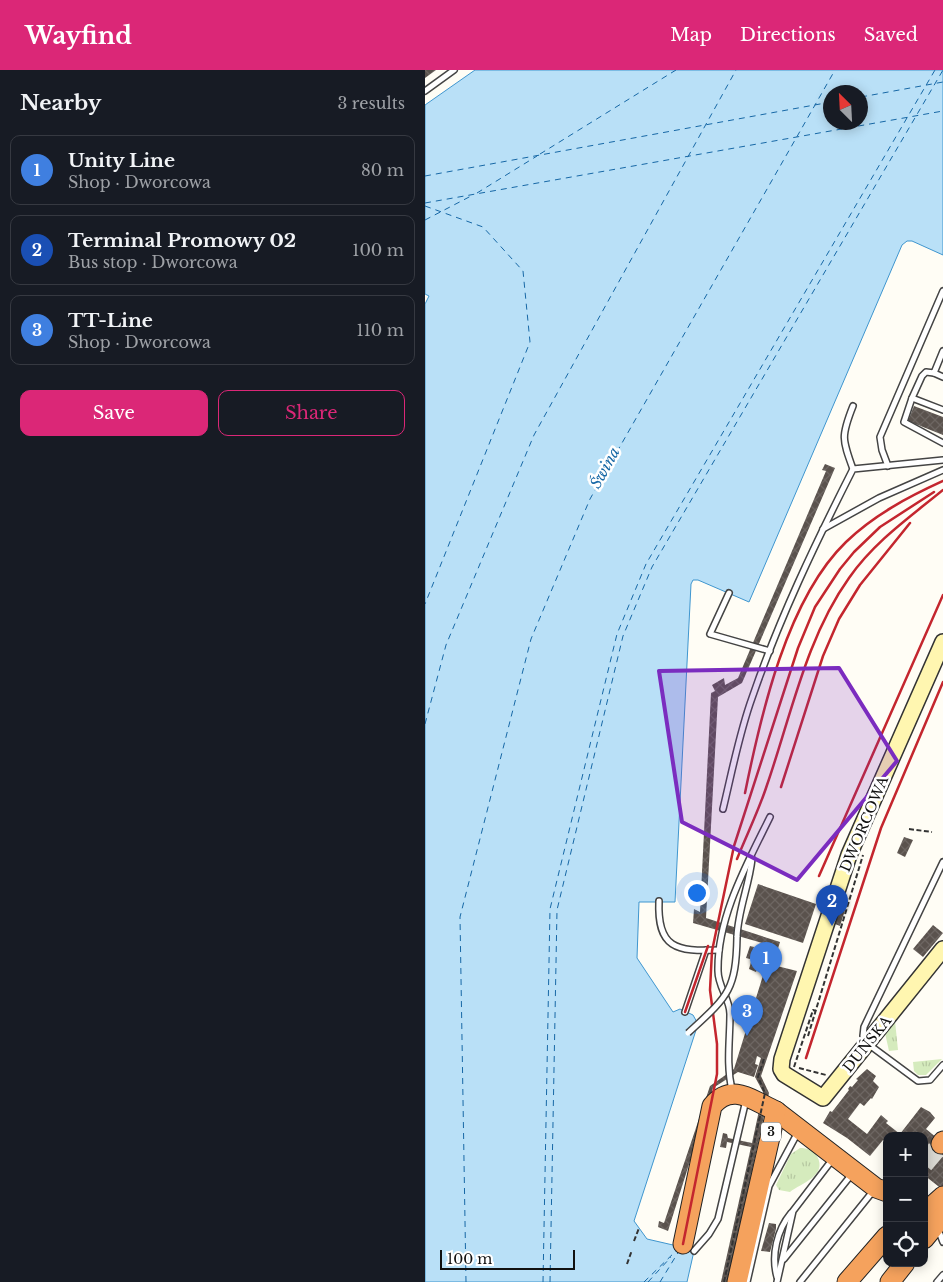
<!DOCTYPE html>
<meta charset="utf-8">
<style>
:root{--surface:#171b24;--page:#242831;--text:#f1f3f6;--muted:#9ea1a6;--line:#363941;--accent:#db2777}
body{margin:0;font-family:"Libre Baskerville",serif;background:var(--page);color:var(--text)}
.controls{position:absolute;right:15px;bottom:15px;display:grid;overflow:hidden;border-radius:10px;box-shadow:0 2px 12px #0003}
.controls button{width:45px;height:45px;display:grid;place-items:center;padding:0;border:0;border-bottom:1px solid var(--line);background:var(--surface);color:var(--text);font:25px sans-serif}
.compass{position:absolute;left:398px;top:15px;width:45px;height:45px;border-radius:50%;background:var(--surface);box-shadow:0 2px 12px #0003;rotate:336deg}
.scale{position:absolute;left:15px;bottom:12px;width:135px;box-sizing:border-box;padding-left:5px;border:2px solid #111;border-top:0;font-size:14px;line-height:18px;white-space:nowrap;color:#111;-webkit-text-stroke:4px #fff;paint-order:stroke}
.you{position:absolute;left:271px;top:822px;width:18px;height:18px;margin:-12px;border:4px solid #fff;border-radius:50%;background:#1a73e8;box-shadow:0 0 0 8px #1a73e833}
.badge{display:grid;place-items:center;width:32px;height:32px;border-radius:50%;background:var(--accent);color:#fff;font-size:16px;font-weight:700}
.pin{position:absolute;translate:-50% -41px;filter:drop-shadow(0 1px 2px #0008)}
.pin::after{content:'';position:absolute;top:26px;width:18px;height:15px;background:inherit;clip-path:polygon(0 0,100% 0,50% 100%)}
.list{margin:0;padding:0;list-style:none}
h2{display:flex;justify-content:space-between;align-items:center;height:65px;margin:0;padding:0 20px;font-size:21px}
h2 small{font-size:16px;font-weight:400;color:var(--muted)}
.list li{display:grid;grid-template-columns:32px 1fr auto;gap:15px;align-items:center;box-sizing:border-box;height:70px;margin:0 10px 10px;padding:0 10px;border:1px solid var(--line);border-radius:10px}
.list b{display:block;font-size:19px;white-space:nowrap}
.list p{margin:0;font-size:16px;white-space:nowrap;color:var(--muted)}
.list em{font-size:16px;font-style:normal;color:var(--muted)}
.actions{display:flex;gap:10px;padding:15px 20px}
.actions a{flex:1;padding:11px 0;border:1px solid var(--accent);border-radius:10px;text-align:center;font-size:18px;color:var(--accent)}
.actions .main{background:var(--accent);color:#fff}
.icon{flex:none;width:28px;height:28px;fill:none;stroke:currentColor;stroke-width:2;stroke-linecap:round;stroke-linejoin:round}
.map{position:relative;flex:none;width:518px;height:1212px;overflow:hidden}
header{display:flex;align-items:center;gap:30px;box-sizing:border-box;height:70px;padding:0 25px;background:var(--accent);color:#fff}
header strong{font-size:24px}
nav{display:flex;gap:28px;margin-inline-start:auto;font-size:18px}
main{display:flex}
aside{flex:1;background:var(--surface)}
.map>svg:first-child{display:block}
</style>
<header>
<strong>Wayfind</strong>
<nav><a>Map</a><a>Directions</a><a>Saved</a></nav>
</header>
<main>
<aside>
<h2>Nearby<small>3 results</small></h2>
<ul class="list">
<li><span class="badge" style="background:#3f7fe0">1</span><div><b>Unity Line</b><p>Shop · Dworcowa</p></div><em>80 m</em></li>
<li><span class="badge" style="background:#1a4fb4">2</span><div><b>Terminal Promowy 02</b><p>Bus stop · Dworcowa</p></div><em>100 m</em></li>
<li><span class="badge" style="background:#3f7fe0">3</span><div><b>TT-Line</b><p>Shop · Dworcowa</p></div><em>110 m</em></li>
</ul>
<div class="actions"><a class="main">Save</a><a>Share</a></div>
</aside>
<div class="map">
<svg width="518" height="1212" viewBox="0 0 518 1212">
<defs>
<pattern id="grass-tufts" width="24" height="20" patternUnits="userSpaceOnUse" patternTransform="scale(1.25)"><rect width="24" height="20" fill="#d5ebbd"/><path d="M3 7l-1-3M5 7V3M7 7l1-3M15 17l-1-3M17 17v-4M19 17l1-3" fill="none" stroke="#b6c8a1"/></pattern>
<pattern id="building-cross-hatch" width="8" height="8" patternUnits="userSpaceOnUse" patternTransform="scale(1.25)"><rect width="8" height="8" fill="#5a524d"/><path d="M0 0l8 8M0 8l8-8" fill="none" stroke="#6d6662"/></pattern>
</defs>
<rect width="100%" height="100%" fill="#fffdf5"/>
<g fill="url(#grass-tufts)">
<path d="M470,951L473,980L464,981L460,963Z"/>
<path d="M517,989L501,1005H493L489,1001L488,992Z"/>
<path d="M375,1078C382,1078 389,1080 392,1086C403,1106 376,1113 365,1122L354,1120L351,1115L366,1084Z"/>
</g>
<path fill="#b9e0f7" stroke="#3f96cf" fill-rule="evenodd" d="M50,0H518V185L487,171H482L477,175L324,532L273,510H268L266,514L250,832H214L212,888L248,942L255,939L268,945L273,954L209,1151L222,1169L248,1175L251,1173L266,1176L269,1181L262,1212H0V234L4,226L0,224V35ZM406,22H436V52H406Z"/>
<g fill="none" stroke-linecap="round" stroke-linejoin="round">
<g stroke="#1768a6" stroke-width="1" stroke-dasharray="6 5" stroke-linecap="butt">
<path d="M436,27L518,12"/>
<path d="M115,84L251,0"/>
<path d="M0,106L406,32"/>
<path d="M52,123L112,86"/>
<path d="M0,133L518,41"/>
<path d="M0,136L58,157L98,201L105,272L0,534"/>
<path d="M0,150L48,125"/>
<path d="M0,654L21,575L109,365L311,0"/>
<path d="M41,1212L35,847L106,569L165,429L410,0"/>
<path d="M118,1212L125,839L192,564L221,494L510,0"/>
<path d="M125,1212L132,840L198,566L227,497L518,0"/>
<path d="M219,1212L252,1180"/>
<path d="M223,1212L246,1187"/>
<path d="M235,1212L254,1181"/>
</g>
</g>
<g fill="url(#building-cross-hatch)">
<path d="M0,0H11L0,8Z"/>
<path d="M489,336L518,347V365L483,351Z"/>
<path d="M400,394L410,398L317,613L293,627L281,848L355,872L348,895L372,901L336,1006L344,1023L307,1193L302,1212H296L326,1077L302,1072L301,1078L295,1077L298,1063L302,1064L303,1068L327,1073L338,1022L330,1007L336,988L332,986L330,994L333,995L329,1007L313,1002L288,1018L243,1161L233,1157L234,1151L239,1153L285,1016L309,999L340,899L333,897L331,902L324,899L326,892L341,897L348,876L268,853L269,839L275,842L286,623L290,621L287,615L299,608L300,615L313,608L401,401L397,400Z"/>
<path d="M479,767L488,770L480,787L472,783Z"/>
<path d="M333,814L391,834L378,873L320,854Z"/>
<path d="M415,838L420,840L415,856L410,854Z"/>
<path d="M508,855L518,863L498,887L488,879Z"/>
<path d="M325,876L329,877L325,889L321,888Z"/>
<path d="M442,999L451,1006L448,1011L454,1017L447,1029L446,1028L439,1036L435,1033L423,1049L442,1064L456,1045L463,1051L461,1053L475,1064L496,1037L505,1042L510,1048L501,1059L518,1073V1120L499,1105V1066H462V1073L458,1070L445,1086L422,1068L398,1053L405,1041L407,1042L424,1020L423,1019L425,1016L427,1017L433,1010L431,1009Z"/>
<path d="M344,1153L351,1154V1159L345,1182L336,1181Z"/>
</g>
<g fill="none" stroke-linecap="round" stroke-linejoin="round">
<path stroke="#dbdad3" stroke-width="19" stroke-dasharray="19 9" stroke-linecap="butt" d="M499,1094L516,1074"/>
<g stroke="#444" stroke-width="8">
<g id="lane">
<path d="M0,21L29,0"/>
<path d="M518,281L509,303L501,302L497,306L487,328L518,340"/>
<path d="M509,303L518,307"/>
<path d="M487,328L479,352L518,373"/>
<path d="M428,336C416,366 417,369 428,399"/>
<path d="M463,396L457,380L455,367L518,221"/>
<path d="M398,459L454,428L518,400"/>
<path d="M304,523L285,564L345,581"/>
<path d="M298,739C307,702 314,664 327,628C354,549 390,474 428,399L518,390"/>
<path d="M518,792L439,957L438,966L443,974L493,1011L505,1010L518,995"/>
<path d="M234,831C232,878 251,882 294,880"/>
<path d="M312,867C313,840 324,816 327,789"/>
<path d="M260,942L281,880"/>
<path d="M307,1020C301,994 305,970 305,944C305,929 293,917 293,901C292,847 322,794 345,747"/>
<path d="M513,1159L518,1172"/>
<path d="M269,1181L284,1164L293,1149L321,1030"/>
<path d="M359,1189L427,1104"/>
<path d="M352,1207C346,1185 352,1160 366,1143"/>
<path d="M322,1212L344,1116L373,1062"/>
<path d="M352,1212L368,1141L407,1090"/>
<path d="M375,1212L449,1120"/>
<path d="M512,1212L518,1205"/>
</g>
</g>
<g stroke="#333" stroke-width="18">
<path id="secondary" d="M518,572L424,785L357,989L356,999L359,1004L398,1028L518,879"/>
</g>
<g stroke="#222" stroke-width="21">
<g id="highway">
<path d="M351,1041L451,1118L462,1122"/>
<path d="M516,1074L518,1071"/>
<path d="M499,1143L518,1126"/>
<path d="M499,1169L518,1146"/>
<path d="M258,1174L287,1036C307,1012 327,1030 351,1041L312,1212"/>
<path d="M422,1212L462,1166"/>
<path d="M465,1212L480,1193"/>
</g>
</g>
<g stroke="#333" stroke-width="2" stroke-dasharray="5 2.5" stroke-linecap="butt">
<path d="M484,759L507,762"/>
<path d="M383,966L438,785"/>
<path d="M369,997L388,940L391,941"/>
<path d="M374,998L401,1005"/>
<path d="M209,1171L214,1158"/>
<path d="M202,1194L207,1180"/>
</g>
<use href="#lane" stroke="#fff" stroke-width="5"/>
<use href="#secondary" stroke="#fff6b0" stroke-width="15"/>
<use href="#highway" stroke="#f5a25d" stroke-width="19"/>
<g stroke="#c4262e" stroke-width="2.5">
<path d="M356,717L398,586L414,549L435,515L485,453"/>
<path d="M320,723C336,644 362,529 421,472C449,445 483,427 518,411"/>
<path d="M312,789C322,764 334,740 342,715C366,646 381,568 424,508C449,472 485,447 518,420"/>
<path d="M394,806L518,525"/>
<path d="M260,942L283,876"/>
<path d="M381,988L456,758L518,612"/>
<path d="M258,1174L292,1004V974L285,920L287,881L309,776L373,578L390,537L415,499L429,482L455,457L509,422"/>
</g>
<g stroke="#444" stroke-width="8" stroke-linecap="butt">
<path id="lane-bridge" d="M263,963C302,927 311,922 312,867"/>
</g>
<path stroke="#333" stroke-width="2" stroke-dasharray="5 2.5" stroke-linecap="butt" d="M299,1212L340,1023L333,1007L339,989"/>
<use href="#lane-bridge" stroke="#fff" stroke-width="5"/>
</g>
<path fill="#7b2cbf" fill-opacity="0.2" stroke="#7b2cbf" stroke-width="4" stroke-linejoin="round" d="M414,598L472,691L372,810L257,752L234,601Z"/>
<g text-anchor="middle" stroke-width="5" stroke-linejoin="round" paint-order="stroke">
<rect fill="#fff" stroke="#585858" stroke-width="1" x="336" y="1052.5" width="20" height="19" rx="4"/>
<g font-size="12" font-weight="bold" fill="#111">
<text x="346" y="1066">3</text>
</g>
<g font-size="14" fill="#111" stroke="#fff">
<text transform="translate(439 754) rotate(-67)" y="5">DWORCOWA</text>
<text transform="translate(442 974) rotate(-51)" y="5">DUŃSKA</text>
</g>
<g font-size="15" font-style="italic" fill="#1768a6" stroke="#fff">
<text transform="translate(180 398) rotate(-61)" y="5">Świna</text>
</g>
</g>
</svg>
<div class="controls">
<button>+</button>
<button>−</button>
<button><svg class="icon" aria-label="locate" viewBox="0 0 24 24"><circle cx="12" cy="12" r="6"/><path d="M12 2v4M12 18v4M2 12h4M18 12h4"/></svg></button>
</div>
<svg class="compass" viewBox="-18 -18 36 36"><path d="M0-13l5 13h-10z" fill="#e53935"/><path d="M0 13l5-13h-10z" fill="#9ea1a6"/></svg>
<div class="scale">100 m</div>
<div class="you"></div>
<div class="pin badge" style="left:341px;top:913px;background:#3f7fe0">1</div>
<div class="pin badge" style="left:407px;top:856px;background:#1a4fb4">2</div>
<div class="pin badge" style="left:322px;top:966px;background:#3f7fe0">3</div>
</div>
</main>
